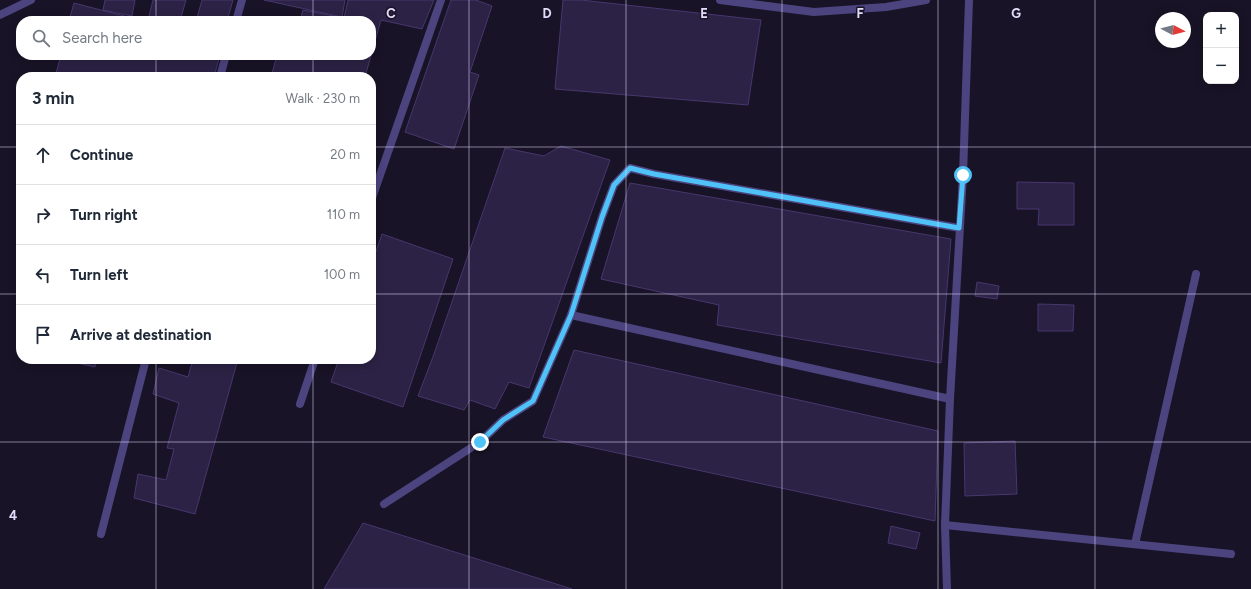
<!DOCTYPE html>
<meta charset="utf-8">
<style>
:root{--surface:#fff;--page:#f6f6f7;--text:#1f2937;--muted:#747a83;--line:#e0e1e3}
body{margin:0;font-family:Figtree,sans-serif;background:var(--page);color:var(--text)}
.controls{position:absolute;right:12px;top:12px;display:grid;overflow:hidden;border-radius:8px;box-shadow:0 2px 10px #0003}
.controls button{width:36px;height:36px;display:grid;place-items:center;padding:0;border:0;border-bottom:1px solid var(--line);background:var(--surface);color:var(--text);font:20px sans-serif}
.compass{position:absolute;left:1155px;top:12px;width:36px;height:36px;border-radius:50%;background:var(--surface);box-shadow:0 2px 10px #0003;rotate:97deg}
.stop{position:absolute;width:12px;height:12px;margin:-9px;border:3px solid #4fc3f7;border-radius:50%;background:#fff}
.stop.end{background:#4fc3f7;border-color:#fff;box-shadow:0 1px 4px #0008}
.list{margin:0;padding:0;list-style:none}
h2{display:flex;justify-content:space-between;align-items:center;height:52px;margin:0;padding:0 16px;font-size:17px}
h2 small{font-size:13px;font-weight:400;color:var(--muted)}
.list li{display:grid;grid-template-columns:26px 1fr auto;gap:12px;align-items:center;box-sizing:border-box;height:60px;padding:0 16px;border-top:1px solid var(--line)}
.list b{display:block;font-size:15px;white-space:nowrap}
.list em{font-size:13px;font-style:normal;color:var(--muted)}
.icon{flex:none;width:22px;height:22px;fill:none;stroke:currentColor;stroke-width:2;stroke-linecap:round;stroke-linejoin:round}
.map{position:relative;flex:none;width:1251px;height:589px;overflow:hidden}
.search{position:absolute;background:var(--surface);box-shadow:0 2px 10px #0003;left:16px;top:16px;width:360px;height:44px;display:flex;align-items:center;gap:10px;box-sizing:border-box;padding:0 14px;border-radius:16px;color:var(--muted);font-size:15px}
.panel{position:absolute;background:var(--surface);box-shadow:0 2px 10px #0003;left:16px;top:72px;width:360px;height:292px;border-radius:16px}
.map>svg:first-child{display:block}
</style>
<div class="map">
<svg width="1251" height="589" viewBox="0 0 1251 589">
<rect width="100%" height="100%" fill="#181326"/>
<g fill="#2c2245" stroke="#47376e">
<path d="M105,0H135L132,16L103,10Z"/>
<path d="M153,0H186L180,21H167L149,16Z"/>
<path d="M202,0H233L227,21H196Z"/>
<path d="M264,0H345L342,17Z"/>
<path d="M348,0H434L422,29L381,20L365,77H271L277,55H371V21H300L303,10L344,18Z"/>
<path d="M451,0H476L492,6L470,72L479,75L454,149L405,132Z"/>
<path d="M563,0H581L761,20L748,105L555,89Z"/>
<path d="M74,3L143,21H69Z"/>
<path d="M61,55H220L214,77H55Z"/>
<path d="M561,146L610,160L529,388L509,382L495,409L470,400L464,410L418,396L434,354L505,148L544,156Z"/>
<path d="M1017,182L1074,183V225H1038L1039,209H1017Z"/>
<path d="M630,183L951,239L941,363L717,325L719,305L601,279Z"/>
<path d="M382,234L453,259L403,407L331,382L339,359H371V266Z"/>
<path d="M977,282L999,286L997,299L975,296Z"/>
<path d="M1038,304L1074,305L1073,331H1038Z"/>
<path d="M574,350L938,431L935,521L543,437Z"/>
<path d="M59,359H96L95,367Z"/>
<path d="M193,359H238L195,514L134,498L138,474L166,480L174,449L167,448L179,403L153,394L159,368L188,377Z"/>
<path d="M1015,441L1017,494L965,496L964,443Z"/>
<path d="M363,523L572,589H324Z"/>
<path d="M891,526L920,533L916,549L888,543Z"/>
</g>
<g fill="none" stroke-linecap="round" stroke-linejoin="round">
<g stroke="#4c447f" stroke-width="8">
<path d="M0,15L31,0"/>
<path d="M236,21L242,0"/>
<path d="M220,77L226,55"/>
<path d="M371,201L441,0"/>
<path d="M571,315L950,399"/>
<path d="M300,404L315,359"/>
<path d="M384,504L480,442L503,420L533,401L571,315L602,217L614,185L630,168L654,174L959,228"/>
<path d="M945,525L1231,554"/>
<path d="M101,534L146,359"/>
<path d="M1135,544L1196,274"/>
<path d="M947,589L945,525L950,399L963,175L969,0"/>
</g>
<path stroke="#4c447f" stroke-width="8" d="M720,0L814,12L886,7L926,0"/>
</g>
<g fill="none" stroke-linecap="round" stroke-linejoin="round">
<path stroke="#4fc3f7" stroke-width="5" d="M480,442L503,420L533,401L571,315L602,217L614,185L630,168L654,174L959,228L963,175"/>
</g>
<path fill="none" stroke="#e3ddfb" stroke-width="1" stroke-opacity="0.55" d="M156,0V21M313,0V21M469,0V589M626,0V589M782,0V589M938,0V589M1095,0V589M156,55V77M313,55V77M0,147H21M371,147H1251M0,294H21M371,294H1251M156,359V589M313,359V589M0,442H1251"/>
<g font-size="13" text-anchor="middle" font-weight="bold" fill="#e3ddfb" stroke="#181326" stroke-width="3" stroke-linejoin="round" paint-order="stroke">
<text x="391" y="18">C</text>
<text x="547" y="18">D</text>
<text x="704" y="18">E</text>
<text x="860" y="18">F</text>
<text x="1016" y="18">G</text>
<text x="13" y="520">4</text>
</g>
</svg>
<div class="controls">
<button>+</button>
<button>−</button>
</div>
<svg class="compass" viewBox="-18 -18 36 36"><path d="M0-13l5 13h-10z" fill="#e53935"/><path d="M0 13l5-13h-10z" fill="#747a83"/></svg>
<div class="stop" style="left:963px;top:175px"></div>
<div class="stop end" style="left:480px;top:442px"></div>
<div class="search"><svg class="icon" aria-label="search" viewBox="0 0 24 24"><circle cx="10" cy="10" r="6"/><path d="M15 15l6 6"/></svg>Search here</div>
<section class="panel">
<h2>3 min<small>Walk · 230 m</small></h2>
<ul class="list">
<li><svg class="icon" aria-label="ahead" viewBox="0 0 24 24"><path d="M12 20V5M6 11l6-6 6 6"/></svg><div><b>Continue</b></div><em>20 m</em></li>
<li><svg class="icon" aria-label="right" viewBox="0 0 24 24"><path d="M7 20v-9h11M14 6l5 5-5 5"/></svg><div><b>Turn right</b></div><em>110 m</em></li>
<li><svg class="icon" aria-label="left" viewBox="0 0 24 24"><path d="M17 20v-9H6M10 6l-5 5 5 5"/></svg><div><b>Turn left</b></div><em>100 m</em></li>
<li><svg class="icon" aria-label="arrive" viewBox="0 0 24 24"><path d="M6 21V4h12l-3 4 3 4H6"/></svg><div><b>Arrive at destination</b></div></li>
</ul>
</section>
</div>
